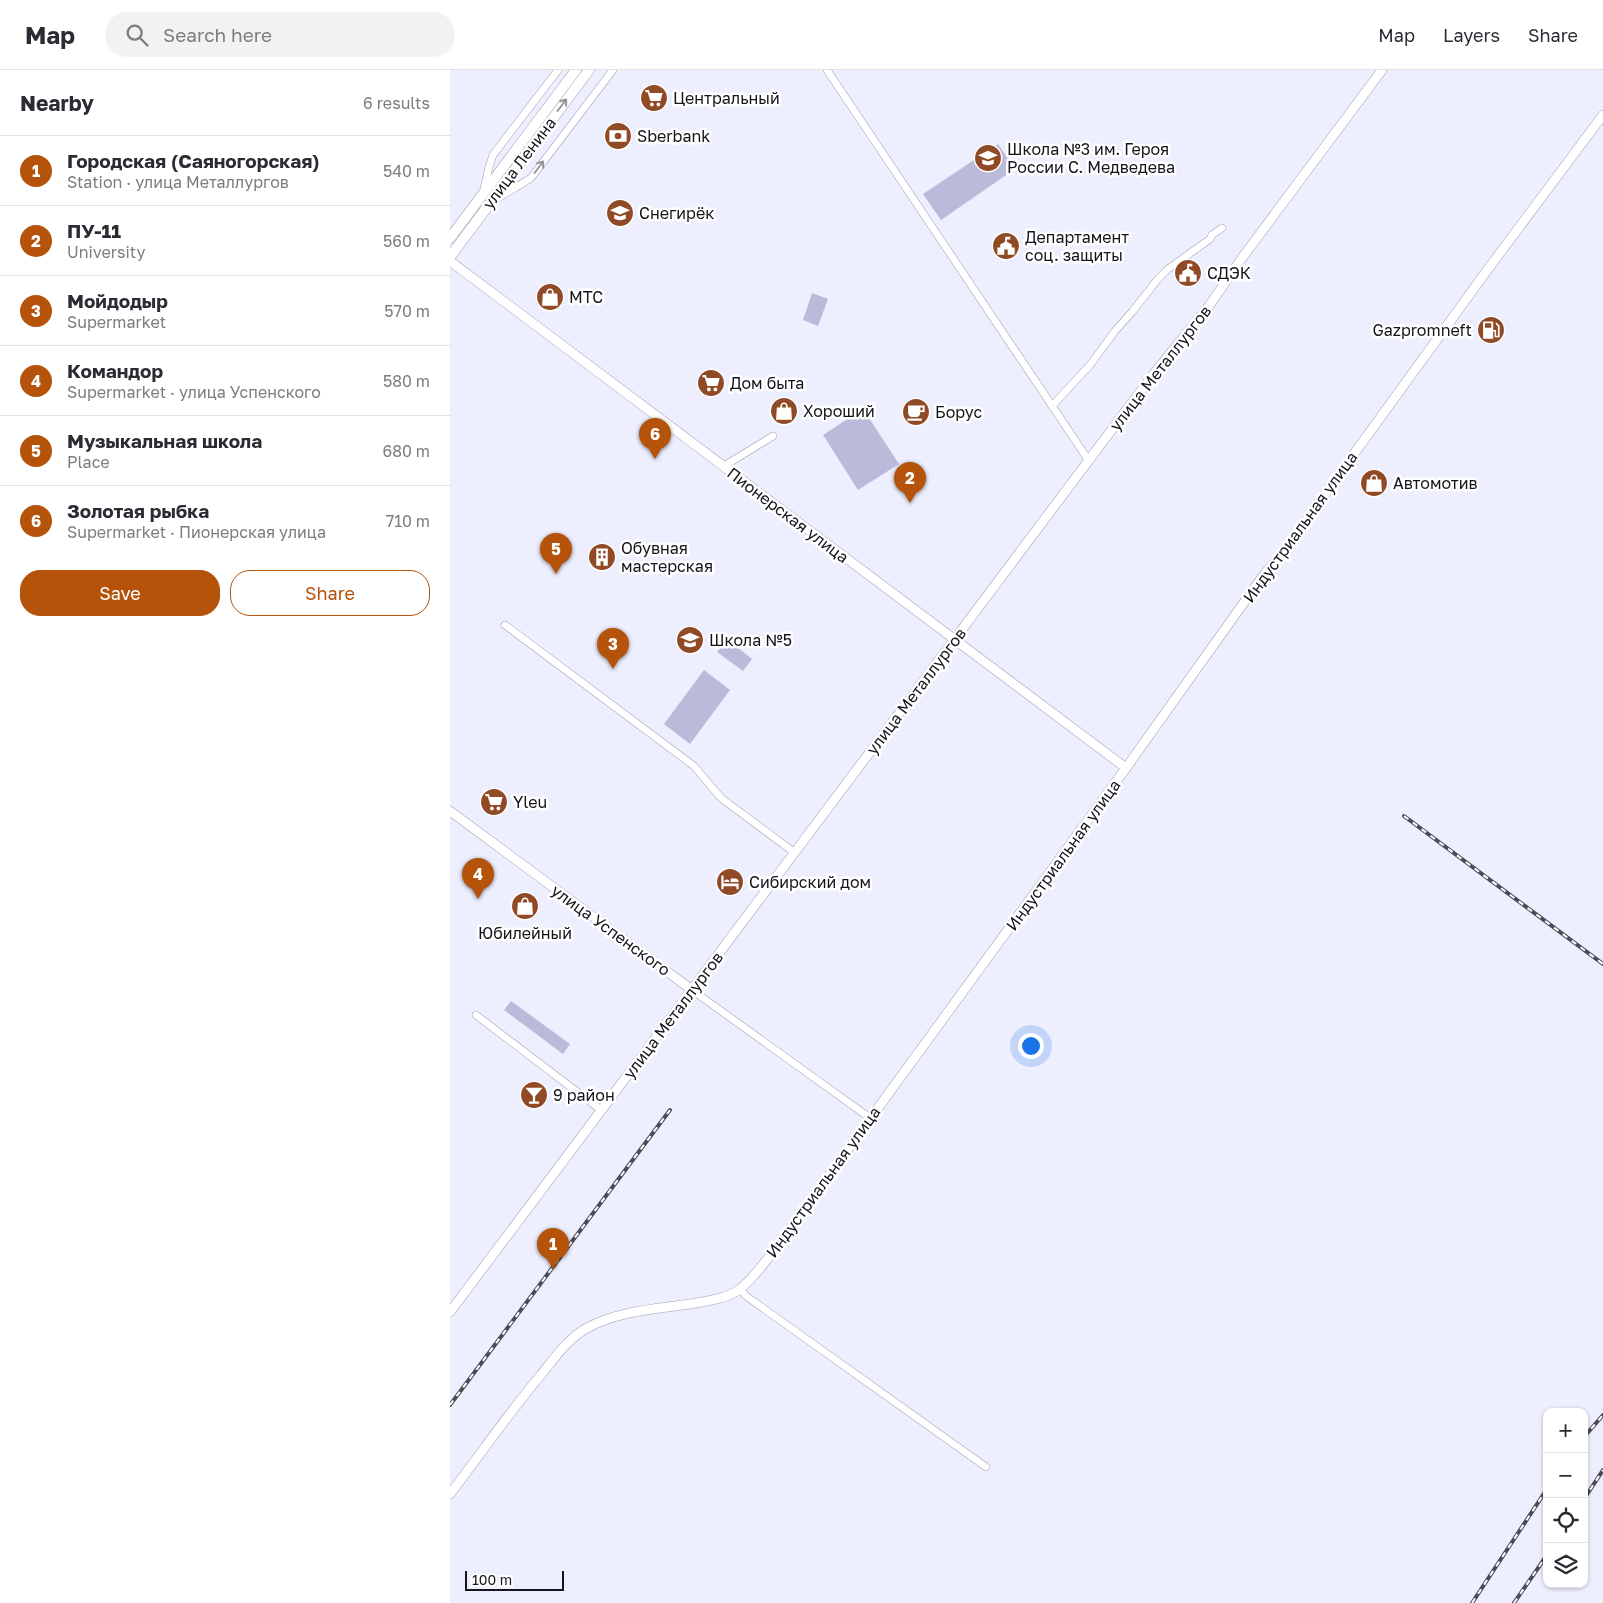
<!DOCTYPE html>
<meta charset="utf-8">
<style>
:root{--surface:#fff;--page:#f2f2f3;--text:#2b2b33;--muted:#7c7c81;--line:#e1e1e2;--accent:#b45309}
body{margin:0;font-family:"Golos Text",sans-serif;background:var(--page);color:var(--text)}
.controls{position:absolute;right:15px;bottom:15px;display:grid;overflow:hidden;border-radius:10px;box-shadow:0 1px 4px #0004}
.controls button{width:45px;height:45px;display:grid;place-items:center;padding:0;border:0;border-bottom:1px solid var(--line);background:var(--surface);color:var(--text);font:25px sans-serif}
.scale{position:absolute;left:15px;bottom:12px;width:99px;box-sizing:border-box;padding-left:5px;border:2px solid #14141b;border-top:0;font-size:14px;line-height:18px;white-space:nowrap;color:#14141b;-webkit-text-stroke:4px #fff;paint-order:stroke}
.you{position:absolute;left:580px;top:975px;width:18px;height:18px;margin:-12px;border:4px solid #fff;border-radius:50%;background:#1a73e8;box-shadow:0 0 0 8px #1a73e833}
.badge{display:grid;place-items:center;width:32px;height:32px;border-radius:50%;background:var(--accent);color:#fff;font-size:16px;font-weight:700}
.pin{position:absolute;translate:-50% -41px;filter:drop-shadow(0 1px 2px #0008)}
.pin::after{content:'';position:absolute;top:26px;width:18px;height:15px;background:inherit;clip-path:polygon(0 0,100% 0,50% 100%)}
.list{margin:0;padding:0;list-style:none}
h2{display:flex;justify-content:space-between;align-items:center;height:65px;margin:0;padding:0 20px;font-size:21px}
h2 small{font-size:16px;font-weight:400;color:var(--muted)}
.list li{display:grid;grid-template-columns:32px 1fr auto;gap:15px;align-items:center;box-sizing:border-box;height:70px;padding:0 20px;border-top:1px solid var(--line)}
.list b{display:block;font-size:19px;white-space:nowrap}
.list p{margin:0;font-size:16px;white-space:nowrap;color:var(--muted)}
.list em{font-size:16px;font-style:normal;color:var(--muted)}
.actions{display:flex;gap:10px;padding:15px 20px}
.actions a{flex:1;padding:11px 0;border:1px solid var(--accent);border-radius:20px;text-align:center;font-size:18px;color:var(--accent)}
.actions .main{background:var(--accent);color:#fff}
.icon{flex:none;width:28px;height:28px;fill:none;stroke:currentColor;stroke-width:2;stroke-linecap:round;stroke-linejoin:round}
.map{position:relative;flex:none;width:1153px;height:1533px;overflow:hidden}
header{display:flex;align-items:center;gap:30px;box-sizing:border-box;height:70px;padding:0 25px;background:var(--surface);border-bottom:1px solid var(--line)}
header strong{font-size:24px}
nav{display:flex;gap:28px;margin-inline-start:auto;font-size:18px}
.search{width:350px;height:45px;background:var(--page);display:flex;align-items:center;gap:12px;box-sizing:border-box;padding:0 18px;border-radius:28px;color:var(--muted);font-size:19px}
main{display:flex}
aside{flex:1;background:var(--surface)}
.map>svg:first-child{display:block}
</style>
<header>
<strong>Map</strong>
<div class="search"><svg class="icon" aria-label="search" viewBox="0 0 24 24"><circle cx="10" cy="10" r="6"/><path d="M15 15l6 6"/></svg>Search here</div>
<nav><a>Map</a><a>Layers</a><a>Share</a></nav>
</header>
<main>
<aside>
<h2>Nearby<small>6 results</small></h2>
<ul class="list">
<li><span class="badge">1</span><div><b>Городская (Саяногорская)</b><p>Station · улица Металлургов</p></div><em>540 m</em></li>
<li><span class="badge">2</span><div><b>ПУ-11</b><p>University</p></div><em>560 m</em></li>
<li><span class="badge">3</span><div><b>Мойдодыр</b><p>Supermarket</p></div><em>570 m</em></li>
<li><span class="badge">4</span><div><b>Командор</b><p>Supermarket · улица Успенского</p></div><em>580 m</em></li>
<li><span class="badge">5</span><div><b>Музыкальная школа</b><p>Place</p></div><em>680 m</em></li>
<li><span class="badge">6</span><div><b>Золотая рыбка</b><p>Supermarket · Пионерская улица</p></div><em>710 m</em></li>
</ul>
<div class="actions"><a class="main">Save</a><a>Share</a></div>
</aside>
<div class="map">
<svg width="1153" height="1533" viewBox="0 0 1153 1533">
<rect width="100%" height="100%" fill="#edeefe"/>
<g fill="#babada">
<path d="M548,74L565,99L491,150L473,124Z"/>
<path d="M362,223L378,229L368,256L353,250Z"/>
<path d="M413,339L449,394L408,420L373,365Z"/>
<path d="M277,569L302,589L293,601L267,582Z"/>
<path d="M254,600L280,620L240,674L214,654Z"/>
<path d="M61,931L120,974L113,984L54,940Z"/>
</g>
<g fill="none" stroke-linecap="round" stroke-linejoin="round">
<g stroke="#9fa0b3" stroke-width="8">
<g id="minor">
<path d="M377,0L639,391"/>
<path d="M34,119L39,97L43,85L108,0"/>
<path d="M45,130L81,108L163,0"/>
<path d="M602,336L640,295L665,261L682,242L708,209L718,199L760,169L762,165L772,158"/>
<path d="M274,396L323,366"/>
<path d="M55,555L244,696L271,728L345,783"/>
<path d="M242,920L420,1048"/>
<path d="M26,945L151,1040"/>
<path d="M290,1219L296,1226L536,1397"/>
</g>
</g>
<g stroke="#9fa0b3" stroke-width="10">
<g id="tertiary">
<path d="M0,191L676,698"/>
<path d="M0,741L242,920"/>
<path d="M0,1242L702,306L759,236L792,188L932,0"/>
<path d="M0,1424C30,1385 58,1344 90,1306C104,1289 117,1269 137,1258C168,1241 206,1239 240,1234C257,1231 276,1229 290,1219C303,1209 313,1194 323,1182L676,698L815,503L830,486L1038,199L1153,45"/>
</g>
</g>
<g stroke="#9fa0b3" stroke-width="11">
<g id="secondary">
<path d="M0,168L126,0"/>
<path d="M0,187L139,0"/>
</g>
</g>
<use href="#minor" stroke="#fff" stroke-width="7"/>
<use href="#tertiary" stroke="#fff" stroke-width="9"/>
<use href="#secondary" stroke="#fff" stroke-width="10"/>
<g stroke="#4b4b55" stroke-width="4">
<g id="rail">
<path d="M954,746L1153,894"/>
<path d="M0,1335L220,1040"/>
<path d="M1134,1367L1153,1345"/>
<path d="M1134,1429L1153,1400"/>
<path d="M1022,1533L1097,1419"/>
<path d="M1064,1533L1097,1485"/>
</g>
</g>
<use href="#rail" stroke="#fff" stroke-width="2" stroke-dasharray="5.5" stroke-linecap="butt"/>
</g>
<defs><path id="oneway-shaft" d="M-6 0H5M1.5-3L5.5 0L1.5 3" fill="none" stroke-width="1.6" stroke-linecap="round" stroke-linejoin="round" transform="scale(1.25)"/></defs>
<g stroke="#959598">
<use href="#oneway-shaft" transform="translate(112 35) rotate(-53)"/>
<use href="#oneway-shaft" transform="translate(89 97) rotate(-53)"/>
</g>
<defs>
<g id="supermarket-disc" transform="scale(1.4375)"><circle r="9.5" fill="#914a26" stroke="#fff"/><path d="M-6-5.5h2.5l.6 2H6L4.5 2H-2.5L-4.4-4H-6ZM-1.5 3.2a1.3 1.3 0 1 0 .1 0ZM3 3.2a1.3 1.3 0 1 0 .1 0Z" fill="#fff"/></g>
<g id="bank-disc" transform="scale(1.4375)"><circle r="9.5" fill="#914a26" stroke="#fff"/><path d="M-6-4H6V4H-6ZM0-2.3a2.3 2.3 0 1 0 0 4.6a2.3 2.3 0 1 0 0-4.6Z" fill="#fff"/></g>
<g id="school-disc" transform="scale(1.4375)"><circle r="9.5" fill="#914a26" stroke="#fff"/><path d="M0-5L7-2L0 1L-7-2ZM-4 1L0 2.5L4 1V4Q0 6-4 4Z" fill="#fff"/></g>
<g id="civic-disc" transform="scale(1.4375)"><circle r="9.5" fill="#914a26" stroke="#fff"/><path d="M-.6-6.5H3V-4.5H.6V-3L4-1V1h2V6H-6V1h2V-1L-.6-3ZM-1.2 2.5V6h2.4V2.5Z" fill="#fff"/></g>
<g id="shop-disc" transform="scale(1.4375)"><circle r="9.5" fill="#914a26" stroke="#fff"/><path d="M-5-2.5h2.3a2.7 3.5 0 0 1 5.4 0H5L5.5 6h-11ZM-1.5-2.5h3a1.5 2.3 0 0 0-3 0Z" fill="#fff"/></g>
<g id="fuel-disc" transform="scale(1.4375)"><circle r="9.5" fill="#914a26" stroke="#fff"/><path d="M-5.5-6h7V0h2V4h1.3V-2.5L3-4.5l.8-.8L6-3V5H2.5V1h-1V6h-7ZM-4.2-4.7v3.2H.2V-4.7Z" fill="#fff"/></g>
<g id="cafe-disc" transform="scale(1.4375)"><circle r="9.5" fill="#914a26" stroke="#fff"/><path d="M-5.5-4.5H6V0H3Q3 3.5 0 3.5H-2.5Q-5.5 3.5-5.5 0ZM3-3.2v2h1.7v-2ZM-6 4.5H4V6H-6Z" fill="#fff"/></g>
<g id="building-disc" transform="scale(1.4375)"><circle r="9.5" fill="#914a26" stroke="#fff"/><path d="M-4-6H4V6H1V3H-1V6H-4ZM-2.5-4.3h1.7v1.8h-1.7ZM.8-4.3h1.7v1.8H.8ZM-2.5-1h1.7V.8h-1.7ZM.8-1h1.7V.8H.8Z" fill="#fff"/></g>
<g id="hotel-disc" transform="scale(1.4375)"><circle r="9.5" fill="#914a26" stroke="#fff"/><path d="M-6-4.5h1.5V1H6V5H4.5V3h-9V5H-6ZM-4 0a1.8 1.8 0 1 1 3.6 0ZM.5 0V-2.5h3Q6-2.5 6 0Z" fill="#fff"/></g>
<g id="bar-disc" transform="scale(1.4375)"><circle r="9.5" fill="#914a26" stroke="#fff"/><path d="M-6-5H6L.8 .8V4.5H3.5V6h-7V4.5H-.8V.8Z" fill="#fff"/></g>
</defs>
<g fill-rule="evenodd">
<use href="#supermarket-disc" x="204" y="28"/>
<use href="#bank-disc" x="168" y="66"/>
<use href="#school-disc" x="538" y="88"/>
<use href="#school-disc" x="170" y="143"/>
<use href="#civic-disc" x="556" y="176"/>
<use href="#civic-disc" x="738" y="203"/>
<use href="#shop-disc" x="100" y="227"/>
<use href="#fuel-disc" x="1041" y="260"/>
<use href="#supermarket-disc" x="261" y="313"/>
<use href="#shop-disc" x="334" y="341"/>
<use href="#cafe-disc" x="466" y="342"/>
<use href="#shop-disc" x="924" y="413"/>
<use href="#building-disc" x="152" y="487"/>
<use href="#school-disc" x="240" y="570"/>
<use href="#supermarket-disc" x="44" y="732"/>
<use href="#hotel-disc" x="280" y="812"/>
<use href="#shop-disc" x="75" y="836"/>
<use href="#bar-disc" x="84" y="1025"/>
</g>
<g text-anchor="middle" stroke-width="5" stroke-linejoin="round" paint-order="stroke">
<g font-size="16" fill="#14141b" stroke="#fff" text-anchor="start">
<text x="223" y="34">Центральный</text>
<text x="187" y="72">Sberbank</text>
<text x="557" y="85">Школа №3 им. Героя<tspan x="557" dy="18">России С. Медведева</tspan></text>
<text x="189" y="149">Снегирёк</text>
<text x="575" y="173">Департамент<tspan x="575" dy="18">соц. защиты</tspan></text>
<text x="757" y="209">СДЭК</text>
<text x="119" y="233">МТС</text>
<text x="1022" y="266" text-anchor="end">Gazpromneft</text>
<text x="280" y="319">Дом быта</text>
<text x="353" y="347">Хороший</text>
<text x="485" y="348">Борус</text>
<text x="943" y="419">Автомотив</text>
<text x="171" y="484">Обувная<tspan x="171" dy="18">мастерская</tspan></text>
<text x="259" y="576">Школа №5</text>
<text x="63" y="738">Yleu</text>
<text x="299" y="818">Сибирский дом</text>
<text x="75" y="869" text-anchor="middle">Юбилейный</text>
<text x="103" y="1031">9 район</text>
</g>
<g font-size="16" fill="#14141b" stroke="#fff">
<text transform="translate(69 93) rotate(-53)" y="6">улица Ленина</text>
<text transform="translate(710 298) rotate(-52)" y="6">улица Металлургов</text>
<text transform="translate(338 445) rotate(37)" y="6">Пионерская улица</text>
<text transform="translate(850 457) rotate(-54)" y="6">Индустриальная улица</text>
<text transform="translate(466 621) rotate(-53)" y="6">улица Металлургов</text>
<text transform="translate(613 785) rotate(-54)" y="6">Индустриальная улица</text>
<text transform="translate(161 860) rotate(36)" y="6">улица Успенского</text>
<text transform="translate(223 945) rotate(-53)" y="6">улица Металлургов</text>
<text transform="translate(373 1112) rotate(-54)" y="6">Индустриальная улица</text>
</g>
</g>
</svg>
<div class="controls">
<button>+</button>
<button>−</button>
<button><svg class="icon" aria-label="locate" viewBox="0 0 24 24"><circle cx="12" cy="12" r="6"/><path d="M12 2v4M12 18v4M2 12h4M18 12h4"/></svg></button>
<button><svg class="icon" aria-label="layers" viewBox="0 0 24 24"><path d="M12 4l9 5-9 5-9-5zM3 14l9 5 9-5"/></svg></button>
</div>
<div class="scale">100 m</div>
<div class="you"></div>
<div class="pin badge" style="left:103px;top:1199px">1</div>
<div class="pin badge" style="left:460px;top:433px">2</div>
<div class="pin badge" style="left:163px;top:599px">3</div>
<div class="pin badge" style="left:28px;top:829px">4</div>
<div class="pin badge" style="left:106px;top:504px">5</div>
<div class="pin badge" style="left:205px;top:389px">6</div>
</div>
</main>
